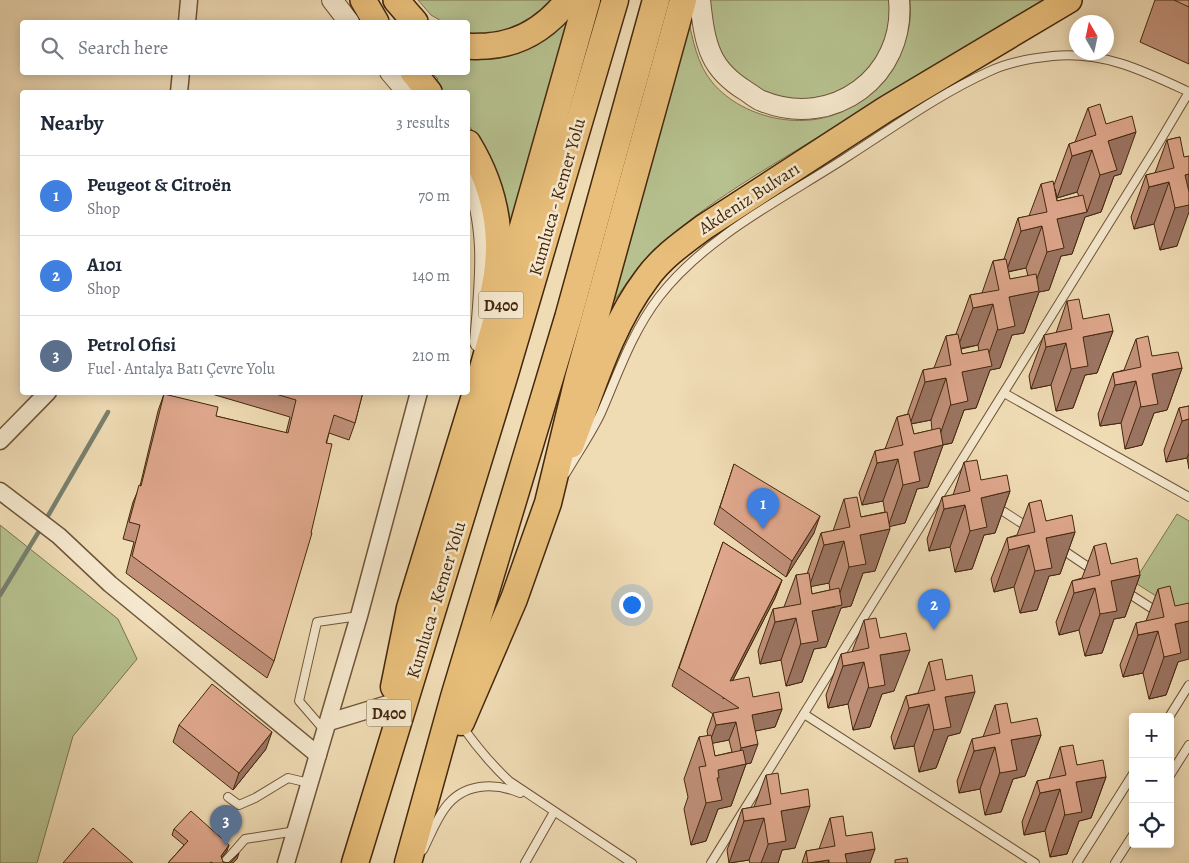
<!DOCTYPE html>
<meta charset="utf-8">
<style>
:root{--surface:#fff;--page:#f6f6f7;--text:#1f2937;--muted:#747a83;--line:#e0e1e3;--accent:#7c3aed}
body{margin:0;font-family:Alegreya,serif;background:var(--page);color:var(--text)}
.controls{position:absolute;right:15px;bottom:15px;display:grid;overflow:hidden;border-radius:5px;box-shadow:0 2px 12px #0003}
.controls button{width:45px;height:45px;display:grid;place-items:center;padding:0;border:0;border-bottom:1px solid var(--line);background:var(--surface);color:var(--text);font:25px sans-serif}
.compass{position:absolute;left:1069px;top:15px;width:45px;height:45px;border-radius:50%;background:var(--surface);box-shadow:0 2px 12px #0003;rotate:351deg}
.you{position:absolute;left:631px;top:604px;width:18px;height:18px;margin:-12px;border:4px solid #fff;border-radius:50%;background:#1a73e8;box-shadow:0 0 0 8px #1a73e833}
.badge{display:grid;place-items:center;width:32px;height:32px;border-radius:50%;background:var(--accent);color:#fff;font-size:16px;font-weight:700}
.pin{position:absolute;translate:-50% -41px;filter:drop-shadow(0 1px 2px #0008)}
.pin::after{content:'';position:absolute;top:26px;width:18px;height:15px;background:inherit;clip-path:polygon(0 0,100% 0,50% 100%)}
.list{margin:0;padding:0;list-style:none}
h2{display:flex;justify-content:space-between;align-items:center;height:65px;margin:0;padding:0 20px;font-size:21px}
h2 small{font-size:16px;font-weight:400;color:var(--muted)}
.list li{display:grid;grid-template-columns:32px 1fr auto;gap:15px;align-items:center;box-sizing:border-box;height:80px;padding:0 20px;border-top:1px solid var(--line)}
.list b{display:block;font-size:19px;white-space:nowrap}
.list p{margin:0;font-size:16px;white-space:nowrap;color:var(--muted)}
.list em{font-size:16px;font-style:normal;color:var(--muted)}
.icon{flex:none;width:28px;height:28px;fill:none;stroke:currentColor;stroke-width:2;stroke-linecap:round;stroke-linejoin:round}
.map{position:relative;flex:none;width:1189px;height:863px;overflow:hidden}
.search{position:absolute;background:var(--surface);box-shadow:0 2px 12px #0003;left:20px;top:20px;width:450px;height:55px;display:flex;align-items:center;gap:12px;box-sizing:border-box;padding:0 18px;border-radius:5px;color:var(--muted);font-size:19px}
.panel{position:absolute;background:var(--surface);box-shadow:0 2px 12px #0003;left:20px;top:90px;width:450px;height:305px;border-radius:5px}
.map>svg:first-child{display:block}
</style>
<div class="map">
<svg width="1189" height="863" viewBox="0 0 1189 863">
<rect width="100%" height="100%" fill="#efdbb4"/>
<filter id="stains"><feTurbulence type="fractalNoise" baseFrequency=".004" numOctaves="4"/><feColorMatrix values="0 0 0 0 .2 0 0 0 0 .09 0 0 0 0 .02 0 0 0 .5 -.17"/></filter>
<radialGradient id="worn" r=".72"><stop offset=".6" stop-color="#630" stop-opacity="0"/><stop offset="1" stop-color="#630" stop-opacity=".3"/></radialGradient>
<g fill="#b6c18f" stroke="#7d744e">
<path d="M418,0H554L551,6L515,32L468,37V22H443L431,15Z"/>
<path d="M707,0H890C890,13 890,26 886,38C860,107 771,121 726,62C713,44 711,21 707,0Z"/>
<path d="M910,0H1044C973,42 901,85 831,129C770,167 706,202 653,251C636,267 623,289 609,308L688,18C693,40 697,64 712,82C744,121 813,134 855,104C864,97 872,84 880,75C902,51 913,34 910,0Z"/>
<path d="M569,19L512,229L495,171L477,138L468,124V92H442L434,82L438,79L432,73L468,72V58C513,64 534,46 569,19Z"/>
<path d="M1177,514L1189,521V617L1134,582Z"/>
<path d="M0,525L118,619L137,659L73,736L37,863H0Z"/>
</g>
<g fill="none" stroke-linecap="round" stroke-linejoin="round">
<g stroke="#78806e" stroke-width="4.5">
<path d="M45,521L108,412"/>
<path d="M0,595L41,528"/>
</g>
<g stroke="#6f5537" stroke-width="10">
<g id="service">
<path d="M1004,393L1189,497"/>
<path d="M566,473C577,454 591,434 601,413C618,374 632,332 659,297C706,236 784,198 847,157C894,127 939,94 990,71C1009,62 1033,58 1053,56C1104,51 1144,71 1189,92L1157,146L711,863"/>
<path d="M995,506L1029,528"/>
<path d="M1060,548L1094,571"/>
<path d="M1125,591L1159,613"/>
<path d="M804,714L1035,863"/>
<path d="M1169,717L1189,685"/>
<path d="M462,726C476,746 491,764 509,781L632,863"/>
<path d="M325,731L299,701L317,622L359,616"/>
<path d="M1170,775L1189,745"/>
<path d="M228,797L239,805L255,798L288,778L309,783"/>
<path d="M423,850C430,836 436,820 445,808C463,783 494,782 520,793"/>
<path d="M224,863L245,839L296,831"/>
<path d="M525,863L554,812"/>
<path d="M1077,863L1133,774"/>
<path d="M1115,863L1133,835"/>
</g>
</g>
<g stroke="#6f5537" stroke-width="19">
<g id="minor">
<path d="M187,22L189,0"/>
<path d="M179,92L181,72"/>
<path d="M0,441L48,392"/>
<path d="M0,491L59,536L110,584L318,755"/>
<path d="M329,722L391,703"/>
<path d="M286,863L359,616L419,392"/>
</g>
</g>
<g stroke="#6f5537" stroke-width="22">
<g id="tertiary">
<path d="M332,0L349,22"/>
<path d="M700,0C702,18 704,39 712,56C719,71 733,83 746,91C751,94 756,99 762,101C833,130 906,76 899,0"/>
<path d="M390,72L407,92"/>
<path d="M468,171C493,226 485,284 480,342"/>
</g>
</g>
<g stroke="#44280d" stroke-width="28">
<g id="primary">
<path d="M363,0L376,22"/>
<path d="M396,0L415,22"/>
<path d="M468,46C474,47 480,46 487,46C521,44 547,27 568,0"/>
<path d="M413,72L429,92"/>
<path d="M468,143C498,192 506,246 491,301"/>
<path d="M571,445C593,388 610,327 647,278C662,257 684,242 704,227L886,109L1069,0"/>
</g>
</g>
<g stroke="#44280d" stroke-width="29">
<g id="trunk">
<path d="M394,687L410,608L478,386L587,0"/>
<path d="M461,722L514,599L548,503L578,379L683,0"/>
<path d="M355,863L504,377L615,0"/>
<path d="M408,863L454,697L568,318L656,0"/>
</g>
</g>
<use href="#service" stroke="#f5e8ce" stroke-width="8"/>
<use href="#minor" stroke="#f5e8ce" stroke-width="16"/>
<use href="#tertiary" stroke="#f5e8ce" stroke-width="20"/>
<use href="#primary" stroke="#e8be7a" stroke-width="25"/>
<use href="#trunk" stroke="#e8be7a" stroke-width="26"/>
</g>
<g fill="#c09079" stroke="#44280d" fill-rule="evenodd">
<path d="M1155,0H1189V64L1140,42Z"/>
<path d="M1088,108L1121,174L1114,176L1101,212L1085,217L1072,254L1061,256L1049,290L1039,292L1024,333L1012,335L1000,368L990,370L976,408L964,410L952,443L943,445L928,487L917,489L905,523L890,526L875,571L863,573L851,606L841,608L826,647L814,649L802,682L786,686L781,660L760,664L758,651L773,609L784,607L796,575L807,574L821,533L833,531L844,499L861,517L885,512L883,501L862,505L859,493L875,451L885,449L897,417L908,414V412L923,370L934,368L946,336L956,334L970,295L982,293L993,261L1004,259L1018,218L1029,216L1041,184L1054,185L1069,144L1075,142ZM1055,189L1057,198L1077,192L1079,196L1057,201ZM1026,268L1028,276L1010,279L1008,272ZM978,345L979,351L962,354L961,349ZM931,420L932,430L914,434L911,424ZM829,583L830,590L812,594L811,586Z"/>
<path d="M1180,137L1177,246L1160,250L1154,224L1134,229L1131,217L1146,175L1155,173L1167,140Z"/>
<path d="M1067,301L1083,319L1113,331L1097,373L1085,375L1073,408L1056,411L1051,385L1031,389L1029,376L1044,335L1056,333Z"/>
<path d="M1136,339L1152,356L1182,368L1167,410L1154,413L1142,445L1125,449L1121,423L1100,426L1098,414L1113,373L1124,370Z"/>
<path d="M205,392H363L355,423L349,440L329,433L274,661L267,678L126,573L134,542L123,539L133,502L140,486L158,411L164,394L216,416L286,433L290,417Z"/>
<path d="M1189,406V469L1187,458L1166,462L1164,450L1179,408Z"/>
<path d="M964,462L981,480L1010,491L995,533L984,535L972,569L955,572L950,547L929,551L927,539L942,497L953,495Z"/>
<path d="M734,464L814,533L786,577L714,524Z"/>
<path d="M1029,503L1046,521L1075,532L1060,574L1049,576L1037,610L1020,613L1014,587L994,592L991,579L1007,538L1017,535Z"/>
<path d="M723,542L782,580L775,598L733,680L753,697L782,709L775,727L755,731L751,763L746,764L731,806L718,809L706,841L691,845L684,809L688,797L684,779L699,737L708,736L707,731L713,714L672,686ZM729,740L732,752L715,756L712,743Z"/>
<path d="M1094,546L1111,564L1140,575L1125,617L1114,619L1102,653L1085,656L1079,630L1059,635L1056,622L1072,581L1082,578Z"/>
<path d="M1158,589L1178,662L1166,695L1149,699L1143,673L1123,677L1120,665L1136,623L1146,621Z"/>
<path d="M864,620L880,638L894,691L882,694L870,727L853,730L848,704L828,708L826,695L841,654L852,652Z"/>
<path d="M929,662L946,680L960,733L948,736L936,768L919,772L914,746L894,749L891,737L906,696L918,693Z"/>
<path d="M995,705L1011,723L1041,735L1025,776L1013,779L1001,812L985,815L980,789L959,793L957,781L972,739L983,737Z"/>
<path d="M179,725L266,749L233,790L173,742Z"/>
<path d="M1060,747L1077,765L1106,777L1091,818L1079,821L1067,854L1050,857L1045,831L1024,835L1022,822L1037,781L1049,779Z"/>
<path d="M766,775L781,794L795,848L782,850L778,863H750L749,860L729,863L727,850L742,809L754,807Z"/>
<path d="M830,818L870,863H802L806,851L819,849Z"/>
<path d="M174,829L227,851L221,858L223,862L228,863L237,859L233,863H168L184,845L172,835Z"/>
</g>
<g fill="#9c7563" stroke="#44280d">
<path d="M1136,132L1121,174L1114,176L1101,212L1085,217L1072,254L1061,256L1049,290L1039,292L1024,333L1012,335L1000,368L990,370L976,408L964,410L952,443L936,446L962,372L984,367L1009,297L1032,292L1047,252L1057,219L1087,212L1100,175L1108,141Z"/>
<path d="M1092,150L1077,192L1057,198L1072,156Z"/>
<path d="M1189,174V212L1177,246L1160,250L1175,208L1185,175Z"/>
<path d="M1169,182L1154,224L1134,229L1149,187Z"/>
<path d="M1042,226L1026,268L1006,272L1021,231Z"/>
<path d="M993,304L978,345L957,349L973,308Z"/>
<path d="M1113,331L1097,373L1085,375L1073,408L1056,411L1083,337Z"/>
<path d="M1066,343L1051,385L1031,389L1046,347Z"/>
<path d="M1182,368L1167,410L1154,413L1142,445L1125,449L1152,374Z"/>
<path d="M946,378L931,420L910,424L925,382Z"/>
<path d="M1136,381L1121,423L1100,426L1115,385Z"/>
<path d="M1189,419V453L1187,458L1166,462L1182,421Z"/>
<path d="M943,445L928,487L917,489L905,523L888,527L903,485L914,452Z"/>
<path d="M898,459L883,501L862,505L877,463Z"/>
<path d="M1010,491L995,533L984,535L972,569L955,572L970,531L981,498Z"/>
<path d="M965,505L950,547L929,551L944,509Z"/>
<path d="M820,516L814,533L786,577L792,561Z"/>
<path d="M890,529L875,571L863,573L851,606L841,608L826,647L814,649L802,682L786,686L812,611L835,607L860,535Z"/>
<path d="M1075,532L1060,574L1049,576L1037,610L1020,613L1035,571L1046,538Z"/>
<path d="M844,541L829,583L809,587L824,545Z"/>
<path d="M1029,545L1014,587L994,592L1009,550Z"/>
<path d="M1140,575L1125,617L1114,619L1102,653L1085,656L1100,614L1111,581Z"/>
<path d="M782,580L775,598L723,699L730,681Z"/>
<path d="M1095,588L1079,630L1059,635L1074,593Z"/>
<path d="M796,618L781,660L760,664L775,622Z"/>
<path d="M1189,621V659L1178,662L1166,695L1149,699L1164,657L1175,624Z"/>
<path d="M1158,631L1143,673L1123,677L1138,635Z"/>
<path d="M910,650L894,691L882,694L870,727L853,730L880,655Z"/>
<path d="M864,662L848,704L828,708L843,666Z"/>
<path d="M975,692L960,733L948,736L936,768L919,772L945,697Z"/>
<path d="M929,704L914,746L894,749L909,708Z"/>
<path d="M782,709L775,727L746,733L752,715Z"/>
<path d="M736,722L729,740L709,744L716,725Z"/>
<path d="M272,732L266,749L233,790L239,773Z"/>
<path d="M1041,735L1025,776L1013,779L1001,812L985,815L1011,740Z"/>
<path d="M758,744L751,763L734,766L741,748Z"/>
<path d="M995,747L980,789L959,793L974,751Z"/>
<path d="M746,764L731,806L718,809L706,841L691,845L718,770Z"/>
<path d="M1106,777L1091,818L1079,821L1067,854L1050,857L1076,782Z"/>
<path d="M1060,789L1045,831L1024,835L1040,793Z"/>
<path d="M810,806L795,848L782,850L778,863H761L781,811Z"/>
<path d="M764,818L749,860L729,863L744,821Z"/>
<path d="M229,845L227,851L219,861L221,856Z"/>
<path d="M875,849L870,863H842L845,854Z"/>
<path d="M239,853L237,859L233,863H230Z"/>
<path d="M829,860L828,863H810Z"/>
</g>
<g fill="#dfa78d" stroke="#44280d">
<path d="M1174,0H1189V7Z"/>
<path d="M1100,104L1106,124L1132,116L1136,132L1108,141L1117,170L1100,175L1092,150L1072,156L1069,144L1096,135L1088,108Z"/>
<path d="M1180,137L1184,157L1189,156V174L1185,175L1189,192V205L1175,208L1169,182L1149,187L1146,175L1174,168L1167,140Z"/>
<path d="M1053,181L1057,201L1083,195L1087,212L1057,219L1064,248L1047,252L1042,226L1021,231L1018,218L1047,212L1041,184Z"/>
<path d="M1006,259L1010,279L1036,274L1039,291L1009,297L1015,326L998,330L993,304L973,308L970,295L999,290L993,261Z"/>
<path d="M1079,299L1083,319L1109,314L1113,331L1083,337L1088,366L1071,369L1066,343L1046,347L1044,335L1072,329L1067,301Z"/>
<path d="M958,334L962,354L988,349L992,366L962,372L968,401L951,405L946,378L925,382L923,370L951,365L946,336Z"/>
<path d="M1148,336L1152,356L1178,352L1182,368L1152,374L1158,404L1141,407L1136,381L1115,385L1113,373L1141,367L1136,339Z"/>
<path d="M269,392H363L355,423L334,415L326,443L332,444L311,533H312L274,661L132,556L140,525L129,522L139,485L141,486L164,394L218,407L216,416L288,433L296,400Z"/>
<path d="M1189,406V419L1182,421L1179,408Z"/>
<path d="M909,414L914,434L940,428L943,445L914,452L920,481L903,485L898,459L877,463L875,451L903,445L897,417Z"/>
<path d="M977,460L981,480L1007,475L1010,491L981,498L987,527L970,531L965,505L944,509L942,497L970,491L964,462Z"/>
<path d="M734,464L820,516L792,561L720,507Z"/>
<path d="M857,497L861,517L887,512L890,529L860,535L866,564L849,567L844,541L824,545L821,533L850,527L844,499Z"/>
<path d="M1041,500L1046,521L1072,515L1075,532L1046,538L1052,568L1035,571L1029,545L1009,550L1007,538L1035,532L1029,503Z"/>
<path d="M723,542L782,580L730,681L749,677L753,697L779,692L782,709L752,715L758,744L741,748L736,722L716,725L713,713L739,708L679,668Z"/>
<path d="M1106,543L1111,564L1137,558L1140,575L1111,581L1117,611L1100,614L1095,588L1074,593L1072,581L1100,575L1094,546Z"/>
<path d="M809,573L812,594L839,588L842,605L812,611L818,641L801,644L796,618L775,622L773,609L801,604L796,575Z"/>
<path d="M1170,586L1175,606L1189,603V621L1175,624L1181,653L1164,657L1158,631L1138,635L1136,623L1164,617L1158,589Z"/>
<path d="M876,618L880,638L906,633L910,650L880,655L885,685L869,688L864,662L843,666L841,654L869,648L864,620Z"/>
<path d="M942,659L946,680L972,675L975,692L945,697L951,727L934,730L929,704L909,708L906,696L935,690L929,662Z"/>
<path d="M212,684L272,732L239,773L179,725Z"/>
<path d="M1007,703L1011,723L1037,718L1041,735L1011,740L1017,770L1000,773L995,747L974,751L972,739L1000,733L995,705Z"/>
<path d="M711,735L715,756L743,750L746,764L718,770L719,778H717L722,800L706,803L699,767L706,766L699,737Z"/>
<path d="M1073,745L1077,765L1103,760L1106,777L1076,782L1082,812L1065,815L1060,789L1040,793L1037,781L1066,775L1060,747Z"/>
<path d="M778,773L781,794L808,789L810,806L781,811L786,841L768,844L764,818L744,821L742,809L771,804L766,775Z"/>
<path d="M191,811L229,845L221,856L223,862L228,863L239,853L230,863H213L211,862L210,863H168L188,841L174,829Z"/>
<path d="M843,816L846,836L872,832L875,849L845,854L847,863H829V860L808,863L806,851L835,846L830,818Z"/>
<path d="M93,828L133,863H63Z"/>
<path d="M907,858L908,863H895V860Z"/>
</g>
<g text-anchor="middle" stroke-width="5" stroke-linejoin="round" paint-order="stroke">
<g fill="#f5e8ce" stroke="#796247" stroke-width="1">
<rect x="478.5" y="291.5" width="45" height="27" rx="4"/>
<rect x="366.5" y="699.5" width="45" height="27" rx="4"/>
</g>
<g font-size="16" font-weight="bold" fill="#44280d">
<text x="501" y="311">D400</text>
<text x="389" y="719">D400</text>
</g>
<g font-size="18" fill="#44280d" stroke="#f5e8ce">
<text transform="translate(557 197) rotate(-74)" y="6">Kumluca - Kemer Yolu</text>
<text transform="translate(749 198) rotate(-33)" y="6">Akdeniz Bulvarı</text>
<text transform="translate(436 600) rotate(-73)" y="6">Kumluca - Kemer Yolu</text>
</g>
</g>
<rect width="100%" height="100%" filter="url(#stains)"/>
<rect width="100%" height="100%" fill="url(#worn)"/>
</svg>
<div class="controls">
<button>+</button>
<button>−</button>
<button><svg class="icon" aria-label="locate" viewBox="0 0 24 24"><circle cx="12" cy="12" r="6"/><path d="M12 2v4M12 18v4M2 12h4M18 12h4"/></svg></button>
</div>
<svg class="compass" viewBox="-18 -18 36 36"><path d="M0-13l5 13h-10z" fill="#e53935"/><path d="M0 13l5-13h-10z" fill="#747a83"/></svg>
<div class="you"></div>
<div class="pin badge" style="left:763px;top:529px;background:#3f7fe0">1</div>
<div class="pin badge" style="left:934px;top:630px;background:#3f7fe0">2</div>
<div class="pin badge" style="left:226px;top:846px;background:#5c6f8a">3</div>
<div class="search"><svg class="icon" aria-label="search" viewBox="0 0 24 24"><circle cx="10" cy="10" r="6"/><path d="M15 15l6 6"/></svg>Search here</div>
<section class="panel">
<h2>Nearby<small>3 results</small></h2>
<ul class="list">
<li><span class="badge" style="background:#3f7fe0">1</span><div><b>Peugeot &amp; Citroën</b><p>Shop</p></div><em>70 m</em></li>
<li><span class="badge" style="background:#3f7fe0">2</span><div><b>A101</b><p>Shop</p></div><em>140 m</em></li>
<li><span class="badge" style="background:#5c6f8a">3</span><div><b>Petrol Ofisi</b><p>Fuel · Antalya Batı Çevre Yolu</p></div><em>210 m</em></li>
</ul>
</section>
</div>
